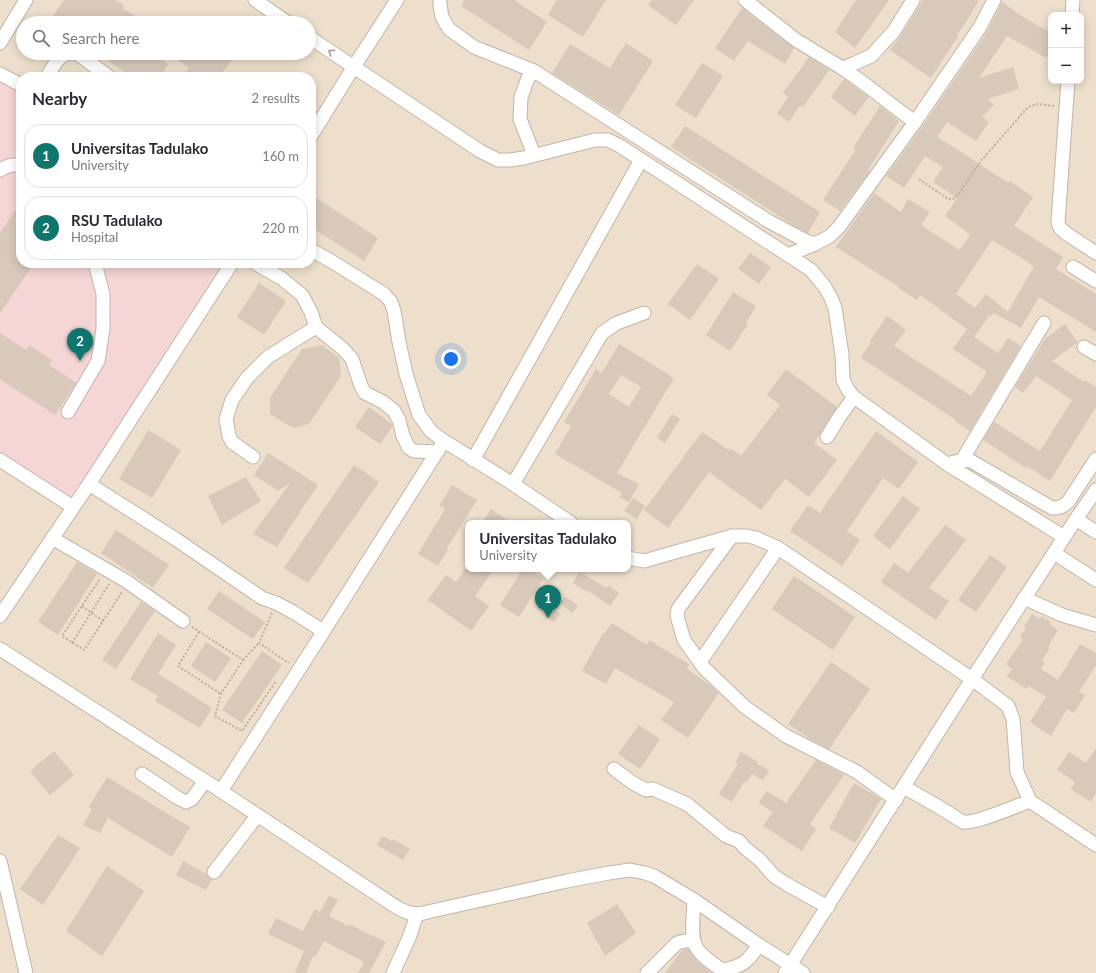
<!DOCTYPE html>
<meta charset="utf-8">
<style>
:root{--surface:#fff;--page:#f2f2f3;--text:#2b2b33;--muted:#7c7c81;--line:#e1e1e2;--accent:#0f766e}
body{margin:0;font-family:Lato,sans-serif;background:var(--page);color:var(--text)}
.controls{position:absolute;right:12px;top:12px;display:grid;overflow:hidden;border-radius:8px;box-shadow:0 2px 10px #0003}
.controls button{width:36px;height:36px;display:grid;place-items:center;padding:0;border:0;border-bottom:1px solid var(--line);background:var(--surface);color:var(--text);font:20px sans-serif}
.you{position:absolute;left:451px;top:359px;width:14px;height:14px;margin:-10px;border:3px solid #fff;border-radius:50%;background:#1a73e8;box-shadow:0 0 0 6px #1a73e833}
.badge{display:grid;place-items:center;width:26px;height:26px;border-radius:50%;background:var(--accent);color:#fff;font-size:13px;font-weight:700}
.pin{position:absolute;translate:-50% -33px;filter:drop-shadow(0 1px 2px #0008)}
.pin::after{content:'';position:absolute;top:21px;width:14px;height:12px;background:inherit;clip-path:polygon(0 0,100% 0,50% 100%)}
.popup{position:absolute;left:465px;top:520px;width:166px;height:52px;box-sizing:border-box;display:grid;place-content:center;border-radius:8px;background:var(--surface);filter:drop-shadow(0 1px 3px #0005);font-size:13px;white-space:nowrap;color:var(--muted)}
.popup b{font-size:15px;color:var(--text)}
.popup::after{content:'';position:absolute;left:50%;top:100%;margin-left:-8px;border:8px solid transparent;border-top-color:var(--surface)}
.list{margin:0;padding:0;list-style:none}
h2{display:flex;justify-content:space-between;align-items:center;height:52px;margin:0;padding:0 16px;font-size:17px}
h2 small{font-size:13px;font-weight:400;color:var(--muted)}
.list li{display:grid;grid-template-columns:26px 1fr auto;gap:12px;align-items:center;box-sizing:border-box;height:64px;margin:0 8px 8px;padding:0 8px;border:1px solid var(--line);border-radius:16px}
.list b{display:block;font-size:15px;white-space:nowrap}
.list p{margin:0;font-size:13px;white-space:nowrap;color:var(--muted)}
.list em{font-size:13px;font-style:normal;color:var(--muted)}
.icon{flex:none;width:22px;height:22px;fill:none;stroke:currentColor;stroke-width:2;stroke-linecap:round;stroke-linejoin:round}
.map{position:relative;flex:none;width:1096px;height:973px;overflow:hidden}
.search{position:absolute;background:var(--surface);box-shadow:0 2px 10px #0003;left:16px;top:16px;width:300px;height:44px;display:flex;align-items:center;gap:10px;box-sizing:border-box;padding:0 14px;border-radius:22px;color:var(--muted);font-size:15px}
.panel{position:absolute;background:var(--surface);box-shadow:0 2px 10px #0003;left:16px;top:72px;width:300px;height:196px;border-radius:16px}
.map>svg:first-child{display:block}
</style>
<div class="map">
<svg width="1096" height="973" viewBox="0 0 1096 973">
<rect width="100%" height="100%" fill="#f3ece3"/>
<path fill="#eddfcb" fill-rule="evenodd" d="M0,0H1096V973H0ZM1051,15H1081V81H1051ZM23,23H309V53H23ZM21,77H311V263H21ZM468,523H628V569H468Z"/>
<path fill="#f5d5d5" d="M0,81L21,93V263H221L68,504L0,458Z"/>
<g fill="#d8c9ba" fill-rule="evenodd">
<path d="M64,0H115L124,5L122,8L146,23H60L52,17Z"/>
<path d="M465,0H514L547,22L529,50L461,6Z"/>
<path d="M557,0H606L583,37L548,15Z"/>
<path d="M652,0H694L676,25L648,5Z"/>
<path d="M856,0H889L855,48L835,32Z"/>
<path d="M923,0H979L971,13H972L957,35L958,36L931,78L890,50L901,35Z"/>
<path d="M1002,2L1020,15L1051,33V49L1046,58L1007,36L979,78L1013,67L1019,89L988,99L994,105L982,117L989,122L976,141L947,122L937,137L974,160V161L1009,183L1010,181L1033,197L1014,226L1063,257L1056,269L1096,294V332L1039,297L1021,328L994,313L990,317L989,316L974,337L998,353L1008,338L1021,346L970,431L955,421L956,420L861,358L871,342L870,341L887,316L906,330L894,346L971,396L987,372L953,349L967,329L920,295L917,300L897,287L898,286L836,247L874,193L901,212L908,199L930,212L921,225L959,250L966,241L970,234L945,216L957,198L933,182L943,167L925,156L904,188L886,176L922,127L987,32ZM992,240L1034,266L1008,312L986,294L975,308L956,294Z"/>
<path d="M742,8L794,48L785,64L748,41L734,61L715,48Z"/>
<path d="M626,43L653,61L619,115L552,73L570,44L610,68Z"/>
<path d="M96,53H151L168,64L160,77H132Z"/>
<path d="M168,53H237L219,77H182L189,68Z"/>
<path d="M809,57L829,70L803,107L800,105L789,122L777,114L788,97L783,93Z"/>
<path d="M702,63L723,76L696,118L675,105Z"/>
<path d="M844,79L869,97L855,116L831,97Z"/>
<path d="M880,106L899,121L868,170L870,171L840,211L823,200L856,149L853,148Z"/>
<path d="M685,126L820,212L808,233L796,227L671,147Z"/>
<path d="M315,197L378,238L364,261L311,227V203Z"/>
<path d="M21,202V263H34L0,313V233Z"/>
<path d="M750,253L771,267L759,284L738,269Z"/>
<path d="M697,264L719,279L690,320L668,304Z"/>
<path d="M259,283L286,301L264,335L237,317Z"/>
<path d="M733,292L756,306L746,323L748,324L730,351L706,335Z"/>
<path d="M1065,324L1078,342L1052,361L1084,382L1085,380L1096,387V407L1050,481L1027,466L1026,468L983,440L994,422L1040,451L1072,400L1036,376L1023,393L1015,387L1045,339Z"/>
<path d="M0,333L26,350L29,345L52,360L49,365L76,383L55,415L0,379Z"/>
<path d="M619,344L674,378L617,473L639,484L629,502L619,497L622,493L555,454L571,426L564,422L596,369L602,373ZM621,375L641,387L629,407L609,394Z"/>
<path d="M322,345L339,358L341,376L309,424L293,428L270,414V398L302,349Z"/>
<path d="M786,369L837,407L814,443L837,460L809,497L785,479L761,510L709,472L668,528L644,510L702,432L729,450L730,448L741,456L780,405L767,395Z"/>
<path d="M369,407L392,424V427L380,444L355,427Z"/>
<path d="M672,414L680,419L665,443L657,438Z"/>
<path d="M148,430L181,450L152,498L119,479Z"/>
<path d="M876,431L918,462L899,489L883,478L847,531L860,540L842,566L790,531L808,505L820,513Z"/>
<path d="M268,453L318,485L277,547L253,534L290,483L278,491L254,475Z"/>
<path d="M354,465L379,482L308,583L284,568Z"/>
<path d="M246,477L261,501L222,525L208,496Z"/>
<path d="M452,485L477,500L447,548L448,549L438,566L418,554L445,509L440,505Z"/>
<path d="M903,496L920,509L890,549L873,536Z"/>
<path d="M633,498L645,506L637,519L624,511Z"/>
<path d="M491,509L512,523H482Z"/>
<path d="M945,525L966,540L929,588L949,601L936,620L881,582L894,563L908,573Z"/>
<path d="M116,530L169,565L153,588L101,553Z"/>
<path d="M990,555L1007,567L976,612L958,600Z"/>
<path d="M77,562L97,574L58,635L38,622Z"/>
<path d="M465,569H494L475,596L489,606L471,631L428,600L446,575L456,582Z"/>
<path d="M523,569H529L543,579L519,617L500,605Z"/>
<path d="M579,572L607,588L609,585L619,593L610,606L587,590V592L573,583Z"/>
<path d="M794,576L855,617L833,650L772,609Z"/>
<path d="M219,591L265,622L253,639L207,609Z"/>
<path d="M565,596L578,606L572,613L560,603Z"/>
<path d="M141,602L155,611L116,669L102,660Z"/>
<path d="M551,608L560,614L554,622L545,616Z"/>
<path d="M1032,614L1040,619L1042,616L1051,622L1049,624L1058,630L1048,647L1050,648L1042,660L1045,662L1041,669L1058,680L1080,644L1096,653V665L1079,692L1085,695L1074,713L1067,709L1051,736L1030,722L1046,697L1029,686L1026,689L1007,676L1012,669L1006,664L1023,640L1020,637L1026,628L1024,627Z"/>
<path d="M612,623L647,645L649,640L689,664L687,669L710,685L719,693L688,738L661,720L674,702L615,668L606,684L582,671L603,633L604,634Z"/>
<path d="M158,633L176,645L158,674L212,708L200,728L155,701L158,696L130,679Z"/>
<path d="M206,642L231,658L215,682L191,666Z"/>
<path d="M262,651L282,665L242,723L222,710Z"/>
<path d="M831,662L870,689L829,749L810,739L788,724Z"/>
<path d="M639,725L660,739L640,769L618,754Z"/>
<path d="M1096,748V793L1091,802L1071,789L1075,782L1057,770L1069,752L1086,763Z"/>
<path d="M54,751L74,775L50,795L30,771Z"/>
<path d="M741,752L758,762L757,764L769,770L763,780L752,774L746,783L744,782L732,802L719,794L738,764L735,763Z"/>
<path d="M816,760L844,775L810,824L816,829L802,851L763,826L773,812L759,803L766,791L786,803Z"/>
<path d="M107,777L190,827L172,857L108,818L100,833L83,825L92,809L89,807Z"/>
<path d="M854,783L881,799L855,843L829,828Z"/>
<path d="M58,835L80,848L43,905L20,889Z"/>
<path d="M382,836L392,841L393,839L410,849L403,860L377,845Z"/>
<path d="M183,861L206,874L209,878L212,879L206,890L176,875Z"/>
<path d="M107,866L144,891L102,956L66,931Z"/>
<path d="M329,896L338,900L329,916L348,926L349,924L372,936V935L386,942L369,973H358L364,962L324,941L315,957L313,956L306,973H295L304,951L268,934L276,918L303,931L315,909L320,912Z"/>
<path d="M617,904L636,933L605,956L587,923Z"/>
<path d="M688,949L697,961L712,973H665L682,950Z"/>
</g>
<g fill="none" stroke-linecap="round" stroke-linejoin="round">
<g stroke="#c2b5a8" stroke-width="15">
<g id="minor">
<path d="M255,0L288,23"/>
<path d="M440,0V5L442,17L449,29L474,47L534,71L770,222L806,241L815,244"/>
<path d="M745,0L796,40L842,68L853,64L871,56L894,31L913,0"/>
<path d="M1072,15L1073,0"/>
<path d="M309,37L480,151L498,160H510L524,158L595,140H608L620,146L788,255L811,270L825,287L831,298L835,308L842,355L843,380L848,390L854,397L947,464L1064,537"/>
<path d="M0,43L26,0"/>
<path d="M73,53L78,54L109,77"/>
<path d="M842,68C867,84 890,105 915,122"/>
<path d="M534,71L528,78L521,97L520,119L534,155"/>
<path d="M0,74L21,85"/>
<path d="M47,77C53,67 58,54 71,53"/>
<path d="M1068,81L1058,222L1060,228L1067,234L1096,253"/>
<path d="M311,136L353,68L397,0"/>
<path d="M0,170C6,166 14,164 21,165"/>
<path d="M311,250L331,261L384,294L391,302L394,311L399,342L406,374L419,415L431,431L441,439L513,484L571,523"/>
<path d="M788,255L815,244L830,236L839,227L915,122L980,27L994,0"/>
<path d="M255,263L281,278L302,295L311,312L316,327L343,349L352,359L361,386L365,393L383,402L394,411L399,420L403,436L409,448L414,451L437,452"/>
<path d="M1073,267L1096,281"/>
<path d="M1084,347L1096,354"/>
<path d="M68,412L98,361L103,329V294L95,263"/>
<path d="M827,437L840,416L854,397"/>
<path d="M253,457L232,442L229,436L226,419L232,400L247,378L268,357L316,327"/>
<path d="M0,460L73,507"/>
<path d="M473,460L641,160"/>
<path d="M962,460L1044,323"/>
<path d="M947,464L962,460L971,461L1052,508C1059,508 1062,507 1068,502L1096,459"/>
<path d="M89,484L174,538L262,598L276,603L293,612L323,631"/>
<path d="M513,484L602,333L617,323L644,313"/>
<path d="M1076,519L1096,532"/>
<path d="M732,536L678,609L677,616L684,640L704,668L745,707L786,736L857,772L896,800"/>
<path d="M52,538L126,581L183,621"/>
<path d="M1054,553L1096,580"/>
<path d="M628,558L644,561L732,536H747L756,538L778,548L972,679L1008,706L1013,719L1017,772L1030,801L1096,845"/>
<path d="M1024,598L1062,615L1096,625"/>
<path d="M0,616L89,484L232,263"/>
<path d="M0,649L221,791L381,897C392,904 403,913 416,914C421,914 427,912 432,911L567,881L609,873L630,870L645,873L654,876L694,900L759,945L803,973"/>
<path d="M700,662L778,548"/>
<path d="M614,769L633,783L646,790L653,789L687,804L726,836L739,841L745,848L760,860L774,876L788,885L828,907"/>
<path d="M142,774L178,798L186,802L192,799L205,781"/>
<path d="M904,787L939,807L963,822C975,824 1016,806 1030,801"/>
<path d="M221,791L318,640L444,441"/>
<path d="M0,861L26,973"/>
<path d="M214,872L257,816"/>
<path d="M694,900C694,913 689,939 698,950C704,958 713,964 722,970C743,967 748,961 759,945"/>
<path d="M393,973L409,938L417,914"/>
<path d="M647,973L677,943L685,941H693"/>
<path d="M785,973L972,679L1076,519L1096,490"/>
</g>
</g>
<g stroke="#c2ac95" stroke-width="2" stroke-dasharray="2 2" stroke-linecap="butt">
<path d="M919,179L948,199H953L958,195L980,162L1028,107L1038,104L1055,106"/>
<path d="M99,580L62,636L84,650L122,592"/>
<path d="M82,606L103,621"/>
<path d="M272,613L259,643L289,663"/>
<path d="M192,627L243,660L221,694L215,716L242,731L276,681"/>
<path d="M199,632L178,666L221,694"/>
<path d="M72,643L109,584"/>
<path d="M243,660L259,643"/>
</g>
<use href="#minor" stroke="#fff" stroke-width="13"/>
</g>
<defs><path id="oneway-chevron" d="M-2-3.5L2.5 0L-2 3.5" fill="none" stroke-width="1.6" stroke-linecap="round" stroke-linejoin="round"/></defs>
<use stroke="#a29d99" href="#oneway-chevron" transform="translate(331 52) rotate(-146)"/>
</svg>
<div class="controls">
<button>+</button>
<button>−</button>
</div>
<div class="you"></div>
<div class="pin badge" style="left:548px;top:618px">1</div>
<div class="popup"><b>Universitas Tadulako</b>University</div>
<div class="pin badge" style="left:80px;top:361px">2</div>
<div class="search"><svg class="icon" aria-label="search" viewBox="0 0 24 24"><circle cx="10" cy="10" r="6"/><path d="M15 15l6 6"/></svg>Search here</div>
<section class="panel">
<h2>Nearby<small>2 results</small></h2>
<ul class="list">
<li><span class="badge">1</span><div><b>Universitas Tadulako</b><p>University</p></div><em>160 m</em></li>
<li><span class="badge">2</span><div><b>RSU Tadulako</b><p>Hospital</p></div><em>220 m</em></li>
</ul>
</section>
</div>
